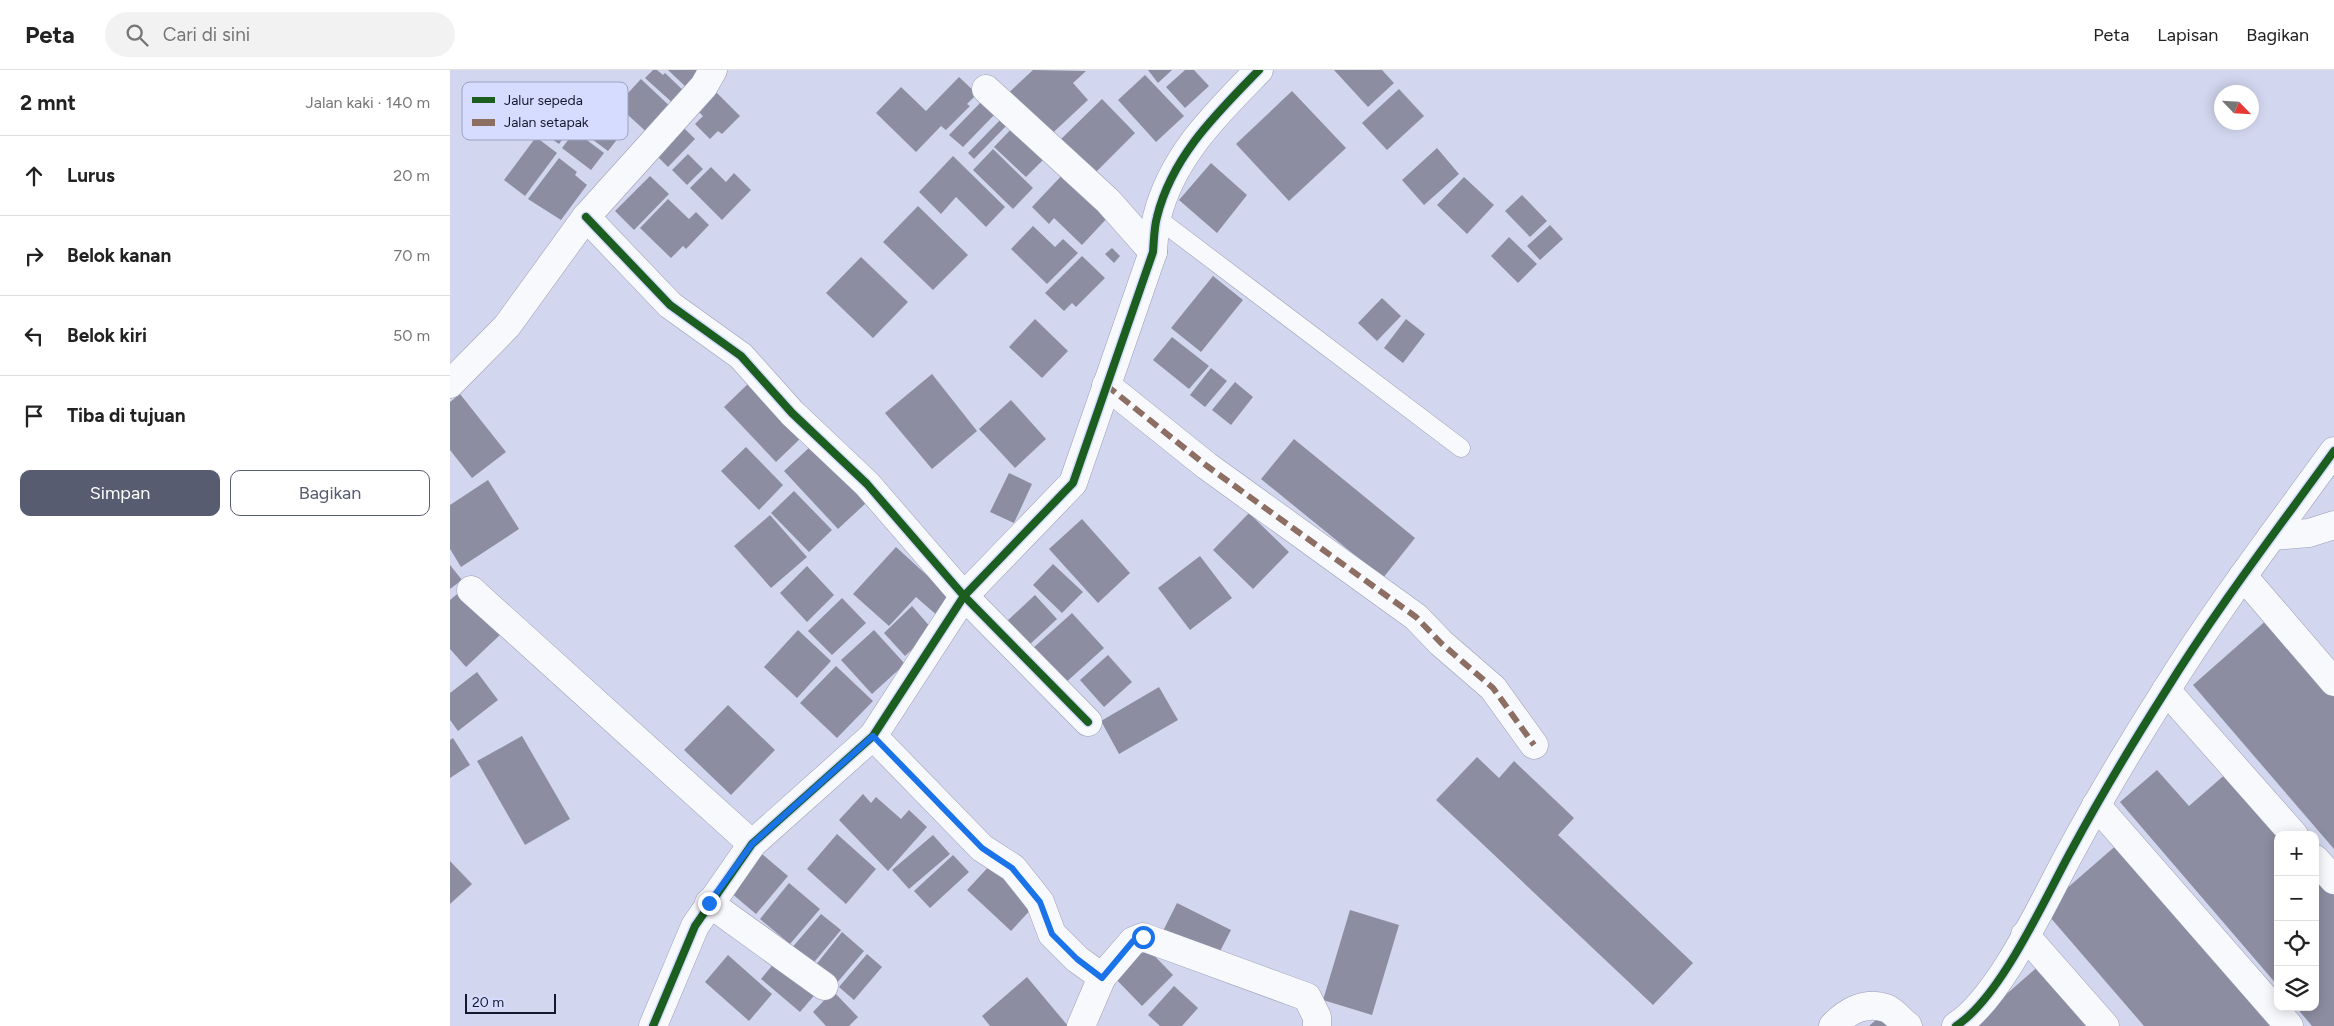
<!DOCTYPE html>
<html lang="id">
<meta charset="utf-8">
<style>
:root{--surface:#fff;--page:#f2f2f2;--text:#222;--muted:#767676;--line:#e0e0e0;--accent:#575c71}
body{margin:0;font-family:Figtree,sans-serif;background:var(--page);color:var(--text)}
.controls{position:absolute;right:15px;bottom:15px;display:grid;overflow:hidden;border-radius:10px;box-shadow:0 2px 12px #0003}
.controls button{width:45px;height:45px;display:grid;place-items:center;padding:0;border:0;border-bottom:1px solid var(--line);background:var(--surface);color:var(--text);font:25px sans-serif}
.compass{position:absolute;left:1764px;top:15px;width:45px;height:45px;border-radius:50%;background:var(--surface);box-shadow:0 2px 12px #0003;rotate:115deg}
.scale{position:absolute;left:15px;bottom:12px;width:91px;box-sizing:border-box;padding-left:5px;border:2px solid #15192d;border-top:0;font-size:14px;line-height:18px;white-space:nowrap;color:#15192d;-webkit-text-stroke:4px #d5dcff;paint-order:stroke}
.stop{position:absolute;width:15px;height:15px;margin:-11px;border:4px solid #1a73e8;border-radius:50%;background:#fff}
.stop.end{background:#1a73e8;border-color:#fff;box-shadow:0 1px 5px #0008}
.list{margin:0;padding:0;list-style:none}
h2{display:flex;justify-content:space-between;align-items:center;height:65px;margin:0;padding:0 20px;font-size:21px}
h2 small{font-size:16px;font-weight:400;color:var(--muted)}
.list li{display:grid;grid-template-columns:32px 1fr auto;gap:15px;align-items:center;box-sizing:border-box;height:80px;padding:0 20px;border-top:1px solid var(--line)}
.list b{display:block;font-size:19px;white-space:nowrap}
.list em{font-size:16px;font-style:normal;color:var(--muted)}
.actions{display:flex;gap:10px;padding:15px 20px}
.actions a{flex:1;padding:11px 0;border:1px solid var(--accent);border-radius:10px;text-align:center;font-size:18px;color:var(--accent)}
.actions .main{background:var(--accent);color:#fff}
.icon{flex:none;width:28px;height:28px;fill:none;stroke:currentColor;stroke-width:2;stroke-linecap:round;stroke-linejoin:round}
.map{position:relative;flex:none;width:1884px;height:956px;overflow:hidden}
header{display:flex;align-items:center;gap:30px;box-sizing:border-box;height:70px;padding:0 25px;background:var(--surface);border-bottom:1px solid var(--line)}
header strong{font-size:24px}
nav{display:flex;gap:28px;margin-inline-start:auto;font-size:18px}
.search{width:350px;height:45px;background:var(--page);display:flex;align-items:center;gap:12px;box-sizing:border-box;padding:0 18px;border-radius:28px;color:var(--muted);font-size:19px}
main{display:flex}
aside{flex:1;background:var(--surface)}
.map>svg:first-child{display:block}
</style>
<header>
<strong>Peta</strong>
<div class="search"><svg class="icon" aria-label="search" viewBox="0 0 24 24"><circle cx="10" cy="10" r="6"/><path d="M15 15l6 6"/></svg>Cari di sini</div>
<nav><a>Peta</a><a>Lapisan</a><a>Bagikan</a></nav>
</header>
<main>
<aside>
<h2>2 mnt<small>Jalan kaki · 140 m</small></h2>
<ul class="list">
<li><svg class="icon" aria-label="ahead" viewBox="0 0 24 24"><path d="M12 20V5M6 11l6-6 6 6"/></svg><div><b>Lurus</b></div><em>20 m</em></li>
<li><svg class="icon" aria-label="right" viewBox="0 0 24 24"><path d="M7 20v-9h11M14 6l5 5-5 5"/></svg><div><b>Belok kanan</b></div><em>70 m</em></li>
<li><svg class="icon" aria-label="left" viewBox="0 0 24 24"><path d="M17 20v-9H6M10 6l-5 5 5 5"/></svg><div><b>Belok kiri</b></div><em>50 m</em></li>
<li><svg class="icon" aria-label="arrive" viewBox="0 0 24 24"><path d="M6 21V4h12l-3 4 3 4H6"/></svg><div><b>Tiba di tujuan</b></div></li>
</ul>
<div class="actions"><a class="main">Simpan</a><a>Bagikan</a></div>
</aside>
<div class="map">
<svg width="1884" height="956" viewBox="0 0 1884 956">
<rect width="100%" height="100%" fill="#d2d7ef"/>
<g fill="#8d8da1">
<path d="M203,0H207L213,5L215,3L236,23L225,35L195,8Z"/>
<path d="M218,0H253L237,18Z"/>
<path d="M583,0L636,1L623,13L638,30L594,71L553,28Z"/>
<path d="M698,0H722L708,13Z"/>
<path d="M735,0H744L759,16L735,38L716,17Z"/>
<path d="M884,0H932L944,13L918,37Z"/>
<path d="M695,5L734,46L706,72L668,30Z"/>
<path d="M509,7L527,24L517,34L520,36L496,60L491,56L466,82L426,43L451,17L476,41Z"/>
<path d="M191,9L226,42L202,67L167,35Z"/>
<path d="M949,19L974,46L937,80L912,53Z"/>
<path d="M842,21L896,78L839,131L786,74Z"/>
<path d="M266,22L290,46L272,64L268,61L260,69L245,54L253,46L247,40Z"/>
<path d="M534,29L547,42L513,77L499,65Z"/>
<path d="M652,29L685,63L639,109L606,74Z"/>
<path d="M145,34L176,58L158,81L127,58Z"/>
<path d="M96,37L122,55L109,74L83,56Z"/>
<path d="M552,48L558,54L524,89L518,83Z"/>
<path d="M226,50L245,69L218,97L199,78Z"/>
<path d="M568,52L600,83L576,107L544,77Z"/>
<path d="M125,61L154,83L141,100L112,78Z"/>
<path d="M86,67L107,83L75,126L54,110Z"/>
<path d="M987,78L1009,104L974,135L952,110Z"/>
<path d="M543,79L583,118L563,139L523,100Z"/>
<path d="M238,84L253,99L237,115L222,100Z"/>
<path d="M503,86L555,137L536,157L506,127L491,144L469,122Z"/>
<path d="M109,88L127,102L125,105L137,115L111,150L78,129Z"/>
<path d="M761,93L797,125L767,163L729,130Z"/>
<path d="M261,97L276,112L284,103L301,120L272,150L240,118Z"/>
<path d="M615,102L660,145L632,175L604,148L599,154L582,137Z"/>
<path d="M200,106L219,124L184,160L165,141Z"/>
<path d="M1014,107L1044,135L1017,164L987,135Z"/>
<path d="M1072,125L1097,151L1080,167L1055,141Z"/>
<path d="M218,129L239,149L246,142L259,155L236,179L233,176L221,188L190,158Z"/>
<path d="M468,136L518,185L483,220L433,172Z"/>
<path d="M1100,155L1113,169L1090,190L1077,176Z"/>
<path d="M583,156L605,177L613,169L628,183L597,214L561,179Z"/>
<path d="M1059,167L1087,194L1068,213L1041,186Z"/>
<path d="M662,178L670,186L664,193L655,184Z"/>
<path d="M632,186L655,208L626,237L622,233L614,241L595,223Z"/>
<path d="M411,187L458,232L423,268L376,223Z"/>
<path d="M763,206L793,230L751,282L721,258Z"/>
<path d="M932,228L951,246L927,271L908,253Z"/>
<path d="M585,249L618,281L592,308L559,277Z"/>
<path d="M956,249L975,264L953,293L934,278Z"/>
<path d="M722,267L759,296L739,319L703,290Z"/>
<path d="M761,298L777,311L755,337L740,325Z"/>
<path d="M482,304L527,361L482,399L435,343Z"/>
<path d="M302,310L354,365L326,392L274,337Z"/>
<path d="M785,312L803,327L781,355L762,340Z"/>
<path d="M10,324L56,382L22,408L0,380V332Z"/>
<path d="M561,330L596,369L565,398L529,359Z"/>
<path d="M844,369L965,468L933,508L811,409Z"/>
<path d="M362,375L416,433L388,459L334,401Z"/>
<path d="M296,377L333,415L309,440L271,401Z"/>
<path d="M559,403L582,414L564,453L540,442Z"/>
<path d="M38,410L69,459L11,497L0,479V435Z"/>
<path d="M344,421L382,460L359,482L321,443Z"/>
<path d="M799,443L839,482L803,519L763,480Z"/>
<path d="M320,445L357,487L321,518L284,476Z"/>
<path d="M632,449L680,503L648,533L599,479Z"/>
<path d="M446,477L504,530L489,547L466,527L439,556L403,524Z"/>
<path d="M750,486L782,528L740,560L708,518Z"/>
<path d="M603,494L633,522L612,543L583,515Z"/>
<path d="M0,495L12,510L0,519Z"/>
<path d="M357,496L384,525L357,552L330,523Z"/>
<path d="M12,520L51,564L16,597L0,579V530Z"/>
<path d="M585,525L607,549L577,577L555,553Z"/>
<path d="M392,528L416,553L382,585L358,561Z"/>
<path d="M462,536L483,560L455,586L434,563Z"/>
<path d="M622,543L654,578L613,615L582,579Z"/>
<path d="M1819,548L1884,623V779L1743,615Z"/>
<path d="M348,560L381,591L347,628L314,597Z"/>
<path d="M424,560L455,594L422,624L391,590Z"/>
<path d="M658,585L682,612L654,637L630,610Z"/>
<path d="M386,596L423,631L387,668L350,633Z"/>
<path d="M27,602L48,630L8,661L0,650V623Z"/>
<path d="M709,617L728,650L669,684L651,651Z"/>
<path d="M278,635L325,680L281,725L234,680Z"/>
<path d="M72,666L120,749L75,775L27,691Z"/>
<path d="M3,668L20,695L0,708V670Z"/>
<path d="M1027,687L1049,708L1064,691L1124,748L1108,765L1243,893L1203,935L986,730Z"/>
<path d="M1707,700L1739,736L1778,702L1828,765V916L1670,732Z"/>
<path d="M413,724L421,733L426,727L451,749L459,740L477,757L438,801L389,750Z"/>
<path d="M387,764L426,799L396,834L357,799Z"/>
<path d="M483,765L500,784L459,819L442,800Z"/>
<path d="M1669,773L1828,956H1694L1593,839Z"/>
<path d="M306,779L338,806L306,844L274,817Z"/>
<path d="M503,785L519,802L480,838L464,821Z"/>
<path d="M0,791L22,814L0,834Z"/>
<path d="M542,793L586,834L561,861L517,820Z"/>
<path d="M1865,804L1884,825V956H1862L1846,937H1865Z"/>
<path d="M339,813L370,839L340,874L310,849Z"/>
<path d="M727,833L781,860L765,891L712,863Z"/>
<path d="M900,840L949,855L922,945L873,930Z"/>
<path d="M371,844L391,860L360,897L340,880Z"/>
<path d="M392,862L414,881L386,914L365,896Z"/>
<path d="M691,872L723,905L692,936L660,903Z"/>
<path d="M417,884L432,897L404,930L389,917Z"/>
<path d="M278,885L322,924L299,951L255,912Z"/>
<path d="M329,887L368,921L350,942L311,909Z"/>
<path d="M1592,893L1646,956H1520Z"/>
<path d="M577,907L618,956H540L532,946Z"/>
<path d="M724,916L748,938L732,956H710L698,945Z"/>
<path d="M383,921L408,947L399,956H376L363,942Z"/>
<path d="M1434,943L1445,956H1419Z"/>
</g>
<g fill="none" stroke-linecap="round" stroke-linejoin="round">
<g stroke="#9a9eb2" stroke-width="19">
<path id="service" d="M707,148L1011,378"/>
</g>
<g stroke="#9a9eb2" stroke-width="29">
<g id="minor">
<path d="M536,19L658,131L703,182"/>
<path d="M136,147L220,235L291,286L342,343L417,414L514,526L638,652"/>
<path d="M0,314L57,256L136,147L254,16L263,0"/>
<path d="M656,315L757,396L966,547L991,573L1043,618L1084,675"/>
<path d="M1822,466L1859,463L1884,455"/>
<path d="M1793,506L1884,612"/>
<path d="M21,520L302,774"/>
<path d="M1716,620L1844,765"/>
<path d="M423,666L532,778L563,798L590,832L602,864L627,889L652,907L631,956"/>
<path d="M1646,735L1839,956"/>
<path d="M1865,789L1884,810"/>
<path d="M259,833L374,916"/>
<path d="M1575,865L1655,956"/>
<path d="M652,907L683,871L693,867L857,927L867,947V956"/>
<path d="M203,956L245,856L302,774L423,666L514,526L623,413L703,182C704,170 704,158 707,147C722,86 767,43 809,0"/>
<path d="M1383,956C1397,941 1416,931 1436,938C1444,941 1451,951 1458,956"/>
<path d="M1506,956C1551,927 1594,830 1621,781C1650,727 1682,674 1715,622C1767,538 1827,460 1884,381"/>
</g>
</g>
<use href="#service" stroke="#f8f9fd" stroke-width="18"/>
<use href="#minor" stroke="#f8f9fd" stroke-width="28"/>
<path stroke="#8d6e63" stroke-width="6" stroke-dasharray="12 6" stroke-linecap="butt" d="M656,315L757,396L966,547L991,573L1043,618L1084,675"/>
<g stroke="#d5dcff" stroke-width="11">
<g id="cycleway">
<path d="M136,147L220,235L291,286L342,343L417,414L514,526L638,652"/>
<path d="M203,956L245,856L302,774L423,666L514,526L623,413L703,182C704,170 704,158 707,147C722,86 767,43 809,0"/>
<path d="M1506,956C1551,927 1594,830 1621,781C1650,727 1682,674 1715,622C1767,538 1827,460 1884,381"/>
</g>
</g>
<use href="#cycleway" stroke="#1b5e20" stroke-width="8"/>
</g>
<g fill="none" stroke-linecap="round" stroke-linejoin="round">
<path stroke="#1a73e8" stroke-width="6" d="M259,833L302,774L423,666L532,778L562,798L590,832L602,864L627,889L652,908L683,871L693,867"/>
</g>
<rect x="12" y="12" width="166" height="58" rx="8" fill="#d5dcff" stroke="#9ba2c0" stroke-width="1"/>
<rect x="22" y="27" width="23" height="6" fill="#1b5e20"/>
<rect x="22" y="49" width="23" height="7" fill="#8d6e63"/>
<g font-size="14" fill="#15192d">
<text x="54" y="35">Jalur sepeda</text>
<text x="54" y="57">Jalan setapak</text>
</g>
</svg>
<div class="controls">
<button>+</button>
<button>−</button>
<button><svg class="icon" aria-label="locate" viewBox="0 0 24 24"><circle cx="12" cy="12" r="6"/><path d="M12 2v4M12 18v4M2 12h4M18 12h4"/></svg></button>
<button><svg class="icon" aria-label="layers" viewBox="0 0 24 24"><path d="M12 4l9 5-9 5-9-5zM3 14l9 5 9-5"/></svg></button>
</div>
<svg class="compass" viewBox="-18 -18 36 36"><path d="M0-13l5 13h-10z" fill="#e53935"/><path d="M0 13l5-13h-10z" fill="#767676"/></svg>
<div class="scale">20 m</div>
<div class="stop" style="left:693px;top:867px"></div>
<div class="stop end" style="left:259px;top:833px"></div>
</div>
</main>
